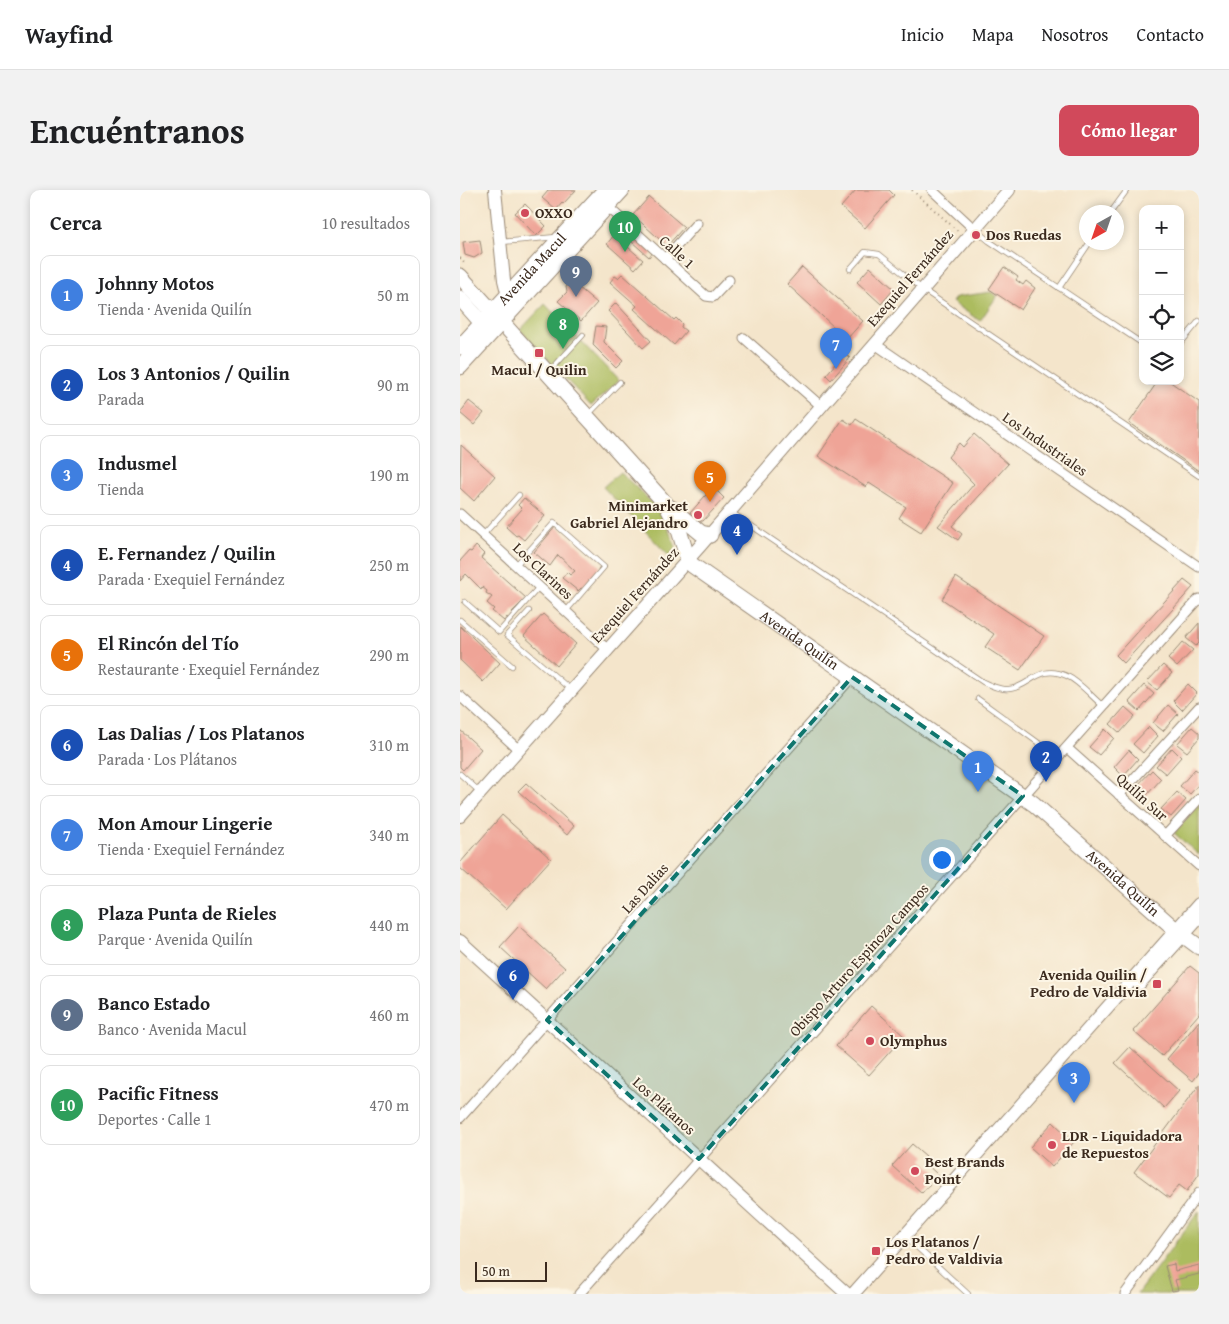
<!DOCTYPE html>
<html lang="es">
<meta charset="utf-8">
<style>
:root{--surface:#fff;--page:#f2f2f2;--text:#202124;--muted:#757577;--line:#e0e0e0;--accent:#d1495b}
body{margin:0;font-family:"Gentium Book Plus",serif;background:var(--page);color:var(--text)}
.controls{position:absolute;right:15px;top:15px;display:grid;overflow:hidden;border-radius:10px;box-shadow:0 2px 8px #0003}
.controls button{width:45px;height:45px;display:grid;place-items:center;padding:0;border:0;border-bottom:1px solid var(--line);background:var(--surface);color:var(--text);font:25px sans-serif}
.compass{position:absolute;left:619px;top:15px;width:45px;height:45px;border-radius:50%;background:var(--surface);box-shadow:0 2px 8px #0003;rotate:220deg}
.scale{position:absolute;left:15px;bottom:12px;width:72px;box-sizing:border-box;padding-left:5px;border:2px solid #3b2a1e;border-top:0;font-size:14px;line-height:18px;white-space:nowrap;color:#3b2a1e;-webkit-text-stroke:4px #fcf5e5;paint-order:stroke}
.you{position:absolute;left:481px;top:669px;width:18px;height:18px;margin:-12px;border:4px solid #fff;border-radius:50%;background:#1a73e8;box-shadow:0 0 0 8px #1a73e833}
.badge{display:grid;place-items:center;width:32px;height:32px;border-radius:50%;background:var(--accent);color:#fff;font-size:16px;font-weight:700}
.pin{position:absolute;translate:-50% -41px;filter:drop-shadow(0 1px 2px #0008)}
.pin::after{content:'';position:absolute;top:26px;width:18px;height:15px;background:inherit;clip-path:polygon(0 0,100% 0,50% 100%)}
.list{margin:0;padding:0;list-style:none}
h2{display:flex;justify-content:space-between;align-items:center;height:65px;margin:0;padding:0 20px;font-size:21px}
h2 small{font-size:16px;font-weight:400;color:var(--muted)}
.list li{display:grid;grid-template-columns:32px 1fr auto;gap:15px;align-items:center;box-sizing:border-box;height:80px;margin:0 10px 10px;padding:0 10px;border:1px solid var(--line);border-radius:10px}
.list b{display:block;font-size:19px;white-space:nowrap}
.list p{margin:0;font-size:16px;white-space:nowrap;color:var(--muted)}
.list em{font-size:16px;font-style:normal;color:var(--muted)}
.icon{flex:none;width:28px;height:28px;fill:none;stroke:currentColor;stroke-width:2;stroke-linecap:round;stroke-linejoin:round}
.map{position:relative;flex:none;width:739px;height:1104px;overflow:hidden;border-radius:10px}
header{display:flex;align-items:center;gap:30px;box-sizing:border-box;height:70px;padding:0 25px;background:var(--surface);border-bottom:1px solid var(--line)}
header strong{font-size:24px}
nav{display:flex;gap:28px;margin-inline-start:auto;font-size:18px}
.intro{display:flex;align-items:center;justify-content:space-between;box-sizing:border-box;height:120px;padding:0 30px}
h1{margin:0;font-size:35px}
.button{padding:12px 22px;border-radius:10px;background:var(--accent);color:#fff;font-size:18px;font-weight:700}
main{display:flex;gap:30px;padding:0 30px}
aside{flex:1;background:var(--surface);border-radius:10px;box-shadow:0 2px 8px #0003}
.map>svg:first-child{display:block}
</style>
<header>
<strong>Wayfind</strong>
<nav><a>Inicio</a><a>Mapa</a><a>Nosotros</a><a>Contacto</a></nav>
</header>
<div class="intro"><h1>Encuéntranos</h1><a class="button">Cómo llegar</a></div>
<main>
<aside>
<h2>Cerca<small>10 resultados</small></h2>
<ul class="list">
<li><span class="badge" style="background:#3f7fe0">1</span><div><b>Johnny Motos</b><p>Tienda · Avenida Quilín</p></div><em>50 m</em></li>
<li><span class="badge" style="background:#1a4fb4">2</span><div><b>Los 3 Antonios / Quilin</b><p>Parada</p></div><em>90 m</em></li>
<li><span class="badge" style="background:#3f7fe0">3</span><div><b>Indusmel</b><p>Tienda</p></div><em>190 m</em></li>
<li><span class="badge" style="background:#1a4fb4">4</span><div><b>E. Fernandez / Quilin</b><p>Parada · Exequiel Fernández</p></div><em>250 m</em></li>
<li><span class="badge" style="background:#e8710a">5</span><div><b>El Rincón del Tío</b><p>Restaurante · Exequiel Fernández</p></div><em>290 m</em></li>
<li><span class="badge" style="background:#1a4fb4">6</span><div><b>Las Dalias / Los Platanos</b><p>Parada · Los Plátanos</p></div><em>310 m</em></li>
<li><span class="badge" style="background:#3f7fe0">7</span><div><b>Mon Amour Lingerie</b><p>Tienda · Exequiel Fernández</p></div><em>340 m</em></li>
<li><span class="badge" style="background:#2e9e5b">8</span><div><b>Plaza Punta de Rieles</b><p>Parque · Avenida Quilín</p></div><em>440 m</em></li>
<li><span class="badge" style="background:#5c6f8a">9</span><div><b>Banco Estado</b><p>Banco · Avenida Macul</p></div><em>460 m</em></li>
<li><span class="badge" style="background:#2e9e5b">10</span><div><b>Pacific Fitness</b><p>Deportes · Calle 1</p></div><em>470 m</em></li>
</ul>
</aside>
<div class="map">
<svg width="739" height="1104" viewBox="0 0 739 1104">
<rect width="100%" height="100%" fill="#fcf5e5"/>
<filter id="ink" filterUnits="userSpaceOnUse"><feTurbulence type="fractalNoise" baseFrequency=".02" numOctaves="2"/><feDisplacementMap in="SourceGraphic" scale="10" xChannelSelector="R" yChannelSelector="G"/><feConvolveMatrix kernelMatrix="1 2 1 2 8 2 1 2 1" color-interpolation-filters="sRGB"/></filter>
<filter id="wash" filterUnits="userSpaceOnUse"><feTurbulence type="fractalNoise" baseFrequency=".0096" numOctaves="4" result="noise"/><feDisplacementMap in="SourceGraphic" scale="20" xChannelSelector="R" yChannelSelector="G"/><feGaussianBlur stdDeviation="1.12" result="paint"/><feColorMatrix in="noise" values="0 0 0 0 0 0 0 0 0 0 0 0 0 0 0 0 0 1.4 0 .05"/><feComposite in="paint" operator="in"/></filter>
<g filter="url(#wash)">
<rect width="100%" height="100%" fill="#f4e5cb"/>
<g fill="#acbc5f" stroke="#74733e">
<path d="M531,102L537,106L520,131L492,112L496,107Z"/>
<path d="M85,114L159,191L131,216L60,140Z"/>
<path d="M160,282L200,320L216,357L211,363L210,367L143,297Z"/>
<path d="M739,614V665L714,643Z"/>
<path d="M739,1021V1104H677Z"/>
</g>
<g id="blocks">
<g fill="#efa497">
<path d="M87,0H116L103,14L102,13L96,20L82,8L88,1Z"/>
<path d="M396,0H429L434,5L405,38L381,17Z"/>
<path d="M189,7L224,37L207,56L173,25Z"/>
<path d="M65,14L86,36L76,46L55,23Z"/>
<path d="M159,31L193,62L189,67L154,36Z"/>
<path d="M154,45L183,70L175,79L147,54Z"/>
<path d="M20,50L22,63L14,68L5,65L3,52Z"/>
<path d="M342,77L403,131L387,149L327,94Z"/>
<path d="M410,77L434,99L421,114L397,92Z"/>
<path d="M544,77L558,87L556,90L563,95L566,91L575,98L561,120L529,99Z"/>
<path d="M162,84L214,130L216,128L222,134L221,137L226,141L214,155L174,119L177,116L150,92L155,86L158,88Z"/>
<path d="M111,91L137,113L121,131L98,111L107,102L106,97Z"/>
<path d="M156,113L191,151L183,158L148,121Z"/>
<path d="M136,136L146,137L144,152L163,171L156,178L133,155Z"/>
<path d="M381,161L390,168L371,190L366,185L376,173L373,170Z"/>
<path d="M698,191H709L739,212V281L669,233Z"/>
<path d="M9,211L24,223L14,235L0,223Z"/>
<path d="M383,229L392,235L396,229L493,293L461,342L439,328L446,317L409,293L406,297L358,266Z"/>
<path d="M514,244L548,274L492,336L502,344L498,350L478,336L514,294L488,267L499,253L503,257Z"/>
<path d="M1,255L35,286L14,311L0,298Z"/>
<path d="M253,297L264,308L243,331H238L230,323Z"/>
<path d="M64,308L85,326L64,350L58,345L56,346L46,337L62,319L58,315Z"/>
<path d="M96,336L140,376L138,380L139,381L123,399L121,398L118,401L102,388L107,382L110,385L115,381L98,365L90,376L74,362Z"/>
<path d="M16,356L24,364L21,368L66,408L52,422H53L48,429L47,427L44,431L32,421L34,419L27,413L32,407L26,403L27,401L22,397L21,399L6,384L0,391V371L9,361L11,362Z"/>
<path d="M496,387L584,446L560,480L525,457L534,444L482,409Z"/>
<path d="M724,390L733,397L664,473L656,465Z"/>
<path d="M83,424L116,454L97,476L64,446Z"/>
<path d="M739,433V453L736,456L726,448Z"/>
<path d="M0,436L40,473L23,492L0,470Z"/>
<path d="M723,452L733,460L717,477L708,469Z"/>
<path d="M703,475L712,483L697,500L687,492Z"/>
<path d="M728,494L737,503L722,520L713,511Z"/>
<path d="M684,495L694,504L679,521L669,512Z"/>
<path d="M708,515L718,524L703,541L693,533Z"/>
<path d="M665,517L675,526L660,543L650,534Z"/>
<path d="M689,537L698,546L683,563L673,554Z"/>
<path d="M732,537L739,543V548L727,562L717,554Z"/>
<path d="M645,539L654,548L639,565L629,557Z"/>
<path d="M0,540L21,559L3,580L0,577Z"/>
<path d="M712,558L721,567L706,584L696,576Z"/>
<path d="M669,560L678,569L663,586L654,577Z"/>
<path d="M735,579L739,582V594L730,604L720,596Z"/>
<path d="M692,580L701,589L686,606L676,597Z"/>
<path d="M66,593L114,636L107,645L58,601Z"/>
<path d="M717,602L726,610L711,627L701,619Z"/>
<path d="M42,625L91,669L46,719L0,678V673Z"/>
<path d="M59,736L105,778L86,799L40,757Z"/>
<path d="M730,776L739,783V824L702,866L673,841Z"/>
<path d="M411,816L444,846L409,885L376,856Z"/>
<path d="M739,831V883L733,891L707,869Z"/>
<path d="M670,857L719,901L704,918L655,873Z"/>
<path d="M739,895V984L727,1001L719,995L709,1008L674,982Z"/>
<path d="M593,932L614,952L592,977L570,957Z"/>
<path d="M452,954L466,966L462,970L478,985L462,1003L432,976Z"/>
<path d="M714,1074L715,1081L739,1075V1084L715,1090L718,1100L712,1101L705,1076Z"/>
</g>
</g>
</g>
<g filter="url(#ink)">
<use href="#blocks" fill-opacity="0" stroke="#988874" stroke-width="1"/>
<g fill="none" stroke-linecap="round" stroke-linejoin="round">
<g stroke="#988874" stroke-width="6">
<g id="lane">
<path d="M651,22L667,0"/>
<path d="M517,41L529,51L683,154"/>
<path d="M41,52L96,47"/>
<path d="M390,79L405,62L419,64L462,99L739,286"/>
<path d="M599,98L630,52"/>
<path d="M720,154L739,131"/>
<path d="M89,182L123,145"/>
<path d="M128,225L160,192"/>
<path d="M271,322L523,492C531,496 540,500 549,499C571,497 578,473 607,486C620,492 632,507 643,516"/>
<path d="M23,345L59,305"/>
<path d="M56,375L94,333L144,377L106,421"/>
<path d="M5,412L39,442L79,397"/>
<path d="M69,421L47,445L111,500"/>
<path d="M0,430L52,476"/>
<path d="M518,509L598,567"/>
<path d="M0,584L20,602"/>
<path d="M446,1047L508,1104"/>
</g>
</g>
<g stroke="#988874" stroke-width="11">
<g id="street">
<path d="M472,0L514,39"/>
<path d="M147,16L246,106L253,107L269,90"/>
<path d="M205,69L237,33"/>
<path d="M284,148L361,216"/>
<path d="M415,154L739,377"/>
<path d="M0,324L148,460"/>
<path d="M0,506L59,560"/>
<path d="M607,558L739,676"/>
<path d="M659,605L739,517"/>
<path d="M705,646L739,609"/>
<path d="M0,928L392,487"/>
<path d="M119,1104L739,409"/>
<path d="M665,1104L739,1003"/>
</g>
</g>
<g stroke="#988874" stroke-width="14">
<g id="secondary">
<path d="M35,0L44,90L50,114"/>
<path d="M0,626L240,356L549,0"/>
<path d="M0,751L387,1104"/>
<path d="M679,794L739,728"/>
<path d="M393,1104L739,714"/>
</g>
</g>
<g stroke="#988874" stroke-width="17">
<g id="primary">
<path id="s1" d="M0,86L206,314L219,340L228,370L232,375L574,614L716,740L739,757"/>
<path d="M0,108L22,133"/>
<path id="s2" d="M0,157L145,0"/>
<path d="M0,177L162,0"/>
<path d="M211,318L241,343L250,345"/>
</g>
</g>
<g stroke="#988874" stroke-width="2" stroke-dasharray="1 4" stroke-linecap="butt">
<path d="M452,0L499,42"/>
<path d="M0,68L5,74"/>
</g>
<use href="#lane" stroke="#fff" stroke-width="4.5"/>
<use href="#street" stroke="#fff" stroke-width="9"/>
<use href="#secondary" stroke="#fff" stroke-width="12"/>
<use href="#primary" stroke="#fff" stroke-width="15"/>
</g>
</g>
<path fill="#0f766e" fill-opacity="0.2" stroke="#0f766e" stroke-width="4" stroke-dasharray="10 6" stroke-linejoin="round" d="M392,487L563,606L239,969L87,830Z"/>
<g fill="#d1495b" stroke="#fcf5e5" stroke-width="2">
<circle cx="65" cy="23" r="5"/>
<circle cx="516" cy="45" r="5"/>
<rect x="74" y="158" width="10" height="10" rx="2.5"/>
<circle cx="238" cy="325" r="5"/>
<rect x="692" y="789" width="10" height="10" rx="2.5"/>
<circle cx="410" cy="851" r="5"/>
<circle cx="592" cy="955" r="5"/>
<circle cx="455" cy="981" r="5"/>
<rect x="411" y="1056" width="10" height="10" rx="2.5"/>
</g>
<g text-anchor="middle" stroke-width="4" stroke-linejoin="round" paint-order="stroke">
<g font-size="15" font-weight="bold" fill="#3b2a1e" stroke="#fcf5e5" text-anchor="start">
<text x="75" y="28">OXXO</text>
<text x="526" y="50">Dos Ruedas</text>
<text x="79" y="185" text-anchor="middle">Macul / Quilin</text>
<text x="228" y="321" text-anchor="end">Minimarket<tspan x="228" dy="17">Gabriel Alejandro</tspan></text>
<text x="687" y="790" text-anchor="end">Avenida Quilin /<tspan x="687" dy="17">Pedro de Valdivia</tspan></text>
<text x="420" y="856">Olymphus</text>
<text x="602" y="951">LDR - Liquidadora<tspan x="602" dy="17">de Repuestos</tspan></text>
<text x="465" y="977">Best Brands<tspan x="465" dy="17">Point</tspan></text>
<text x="426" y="1057">Los Platanos /<tspan x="426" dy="17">Pedro de Valdivia</tspan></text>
</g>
<g font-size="15" fill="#3b2a1e" stroke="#fcf5e5">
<text transform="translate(217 62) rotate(42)" y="5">Calle 1</text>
<text dy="5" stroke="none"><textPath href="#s2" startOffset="106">Avenida Macul</textPath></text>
<text transform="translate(450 88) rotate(-49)" y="5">Exequiel Fernández</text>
<text transform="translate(585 254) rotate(35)" y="5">Los Industriales</text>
<text transform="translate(83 381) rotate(43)" y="5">Los Clarines</text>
<text transform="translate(175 405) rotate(-48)" y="5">Exequiel Fernández</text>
<text dy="5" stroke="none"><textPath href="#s1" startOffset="505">Avenida Quilín</textPath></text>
<text transform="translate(682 607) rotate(42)" y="5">Quilín Sur</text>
<text dy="5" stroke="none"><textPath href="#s1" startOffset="910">Avenida Quilín</textPath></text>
<text transform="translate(185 698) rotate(-48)" y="5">Las Dalias</text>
<text transform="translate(399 770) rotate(-48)" y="5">Obispo Arturo Espinoza Campos</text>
<text transform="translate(204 916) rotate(42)" y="5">Los Plátanos</text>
</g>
</g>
</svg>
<div class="controls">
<button>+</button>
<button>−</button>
<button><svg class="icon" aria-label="locate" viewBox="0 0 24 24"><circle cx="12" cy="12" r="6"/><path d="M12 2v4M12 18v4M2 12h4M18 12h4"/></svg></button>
<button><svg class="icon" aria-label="layers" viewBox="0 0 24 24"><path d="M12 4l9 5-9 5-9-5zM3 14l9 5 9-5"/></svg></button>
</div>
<svg class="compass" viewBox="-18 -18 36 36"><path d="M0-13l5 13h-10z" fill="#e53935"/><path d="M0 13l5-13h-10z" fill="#757577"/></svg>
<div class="scale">50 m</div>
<div class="you"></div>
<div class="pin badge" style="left:518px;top:602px;background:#3f7fe0">1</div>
<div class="pin badge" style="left:586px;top:592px;background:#1a4fb4">2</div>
<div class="pin badge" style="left:614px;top:913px;background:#3f7fe0">3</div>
<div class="pin badge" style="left:277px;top:365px;background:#1a4fb4">4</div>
<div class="pin badge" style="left:250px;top:312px;background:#e8710a">5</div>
<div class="pin badge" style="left:53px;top:810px;background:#1a4fb4">6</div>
<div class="pin badge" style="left:376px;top:179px;background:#3f7fe0">7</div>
<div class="pin badge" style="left:103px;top:159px;background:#2e9e5b">8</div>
<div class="pin badge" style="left:116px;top:107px;background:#5c6f8a">9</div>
<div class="pin badge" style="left:165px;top:62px;background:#2e9e5b">10</div>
</div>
</main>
